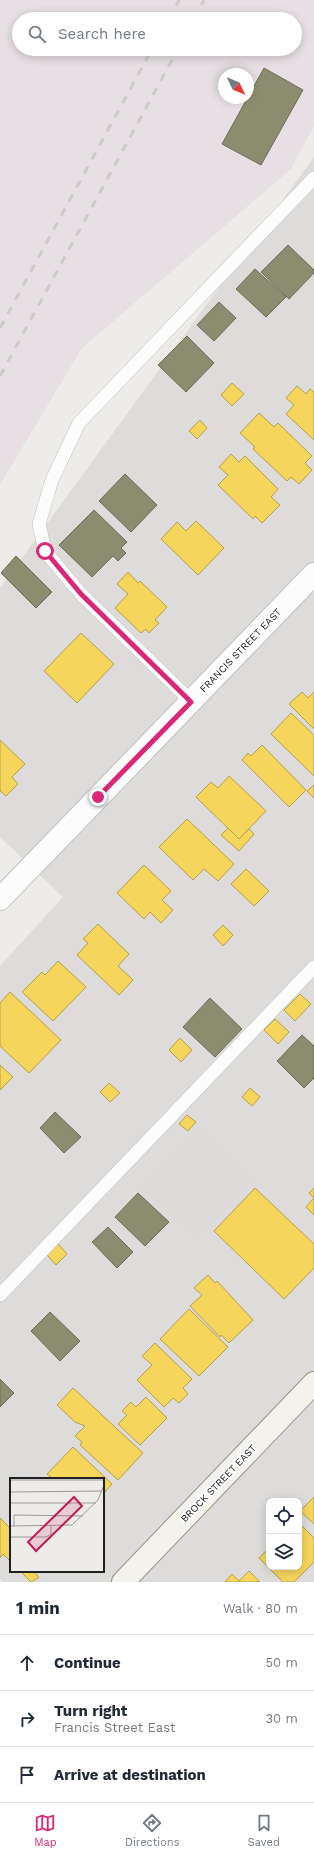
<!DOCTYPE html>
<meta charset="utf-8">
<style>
:root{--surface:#fff;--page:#f2f2f3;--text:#1f2937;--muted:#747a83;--line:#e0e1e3;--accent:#db2777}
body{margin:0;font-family:"Work Sans",sans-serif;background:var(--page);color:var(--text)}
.controls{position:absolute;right:12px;bottom:12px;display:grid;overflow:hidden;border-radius:8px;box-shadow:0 2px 10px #0003}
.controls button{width:36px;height:36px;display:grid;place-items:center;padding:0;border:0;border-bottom:1px solid var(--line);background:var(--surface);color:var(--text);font:20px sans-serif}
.compass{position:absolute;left:218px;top:68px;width:36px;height:36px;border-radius:50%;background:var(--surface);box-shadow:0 2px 10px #0003;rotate:134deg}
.stop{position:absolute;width:12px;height:12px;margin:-9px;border:3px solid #db2777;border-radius:50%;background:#fff}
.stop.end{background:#db2777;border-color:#fff;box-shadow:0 1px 4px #0008}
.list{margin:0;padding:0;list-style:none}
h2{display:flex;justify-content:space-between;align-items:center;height:52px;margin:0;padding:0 16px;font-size:17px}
h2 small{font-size:13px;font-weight:400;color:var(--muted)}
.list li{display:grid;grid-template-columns:26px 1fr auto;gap:12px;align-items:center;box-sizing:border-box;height:56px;padding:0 16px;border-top:1px solid var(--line)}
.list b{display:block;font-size:15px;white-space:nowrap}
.list p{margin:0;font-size:13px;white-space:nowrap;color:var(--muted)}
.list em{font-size:13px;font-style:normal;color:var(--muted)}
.icon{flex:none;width:22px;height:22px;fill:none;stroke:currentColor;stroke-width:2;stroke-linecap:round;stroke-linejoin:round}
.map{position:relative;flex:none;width:314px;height:1582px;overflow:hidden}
.search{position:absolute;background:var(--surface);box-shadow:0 2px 10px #0003;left:12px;right:12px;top:12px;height:44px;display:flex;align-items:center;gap:10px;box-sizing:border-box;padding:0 14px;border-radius:22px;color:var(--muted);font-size:15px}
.sheet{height:220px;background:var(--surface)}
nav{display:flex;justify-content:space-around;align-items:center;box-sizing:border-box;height:56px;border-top:1px solid var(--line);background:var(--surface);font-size:11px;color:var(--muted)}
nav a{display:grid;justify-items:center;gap:2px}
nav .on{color:var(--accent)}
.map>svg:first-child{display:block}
</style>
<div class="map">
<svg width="314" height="1582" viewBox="0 0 314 1582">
<rect width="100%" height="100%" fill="#eeece9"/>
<path fill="#dddcda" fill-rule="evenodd" d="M314,157V1582H3L0,1579V966L63,897L0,837V588ZM11,1479H103V1571H11ZM269,1501H299V1567H269Z"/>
<path fill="#e6dfe3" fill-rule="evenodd" d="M0,0H314V126L291,169L82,348L0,485ZM19,19H295V49H19ZM224,74H248V98H224Z"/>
<path fill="#dcdbda" d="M199,1126L254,1178L196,1239L141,1187Z"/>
<g fill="#f6d55c" stroke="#b69f4a">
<path d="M232,383L244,394L232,406L221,395Z"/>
<path d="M297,386L306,394L310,389L314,392V440L286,414L294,405L286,398Z"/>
<path d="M259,413L274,427L278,423L312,456L305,463L312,470L299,484L291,477L287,481L253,449L255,447L240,433Z"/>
<path d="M200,420L207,428L197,439L189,431Z"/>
<path d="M231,454L239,462L245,456L278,489L271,497L280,505L262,523L255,516L253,519L218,485L228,475L219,467Z"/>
<path d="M196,521L224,548L198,575L161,539L177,522L186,531Z"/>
<path d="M128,572L138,583L140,581L167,607L155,620L159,623L149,633L146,629L141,633L115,608L128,594L117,584Z"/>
<path d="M81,633L114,664L77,703L44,671Z"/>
<path d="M302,692L308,698L314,692V729L289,704Z"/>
<path d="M291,713L314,735V776L271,734Z"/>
<path d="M0,740L25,764L12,777L18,784L6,796L0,791Z"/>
<path d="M262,745L306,790L289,807L242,760L248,753L251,756Z"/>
<path d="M229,776L266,811L239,839L196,797L211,782L218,788Z"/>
<path d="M314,785V798L307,791Z"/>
<path d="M187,819L234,864L218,881L204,869L193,880L159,847Z"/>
<path d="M228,828L239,839L249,829L254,834L239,851L221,835Z"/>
<path d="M144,865L171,891L162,900L173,910L161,923L150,912L144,919L117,893Z"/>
<path d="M246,869L269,891L254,906L231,884Z"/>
<path d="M98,924L129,954L118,966L133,980L119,995L77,955L88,943L83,939Z"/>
<path d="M223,925L233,935L223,946L213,935Z"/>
<path d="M58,961L86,987L53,1021L22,992L42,972L45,975Z"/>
<path d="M10,992L61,1040L29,1073L0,1046V1003Z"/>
<path d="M300,994L311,1004L295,1021L284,1010Z"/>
<path d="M275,1019L289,1032L278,1044L264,1030Z"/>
<path d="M180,1038L192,1050L181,1062L169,1050Z"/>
<path d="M0,1065L13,1077L0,1090Z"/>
<path d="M109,1083L120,1093L110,1102L100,1092Z"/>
<path d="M250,1088L260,1097L252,1106L242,1097Z"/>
<path d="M187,1115L196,1122L188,1131L179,1124Z"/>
<path d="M255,1188L314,1244V1268L284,1299L214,1231Z"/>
<path d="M314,1188V1198L309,1193Z"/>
<path d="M314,1198V1215L306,1207Z"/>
<path d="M58,1244L67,1254L56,1265L47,1255Z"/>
<path d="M208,1275L215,1283L217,1281L253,1320L229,1343L221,1335L220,1337L190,1306L202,1295L194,1288Z"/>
<path d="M189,1309L228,1347L199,1376L160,1339Z"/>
<path d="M155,1343L192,1379L183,1388L188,1394L179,1403L173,1398L164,1407L137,1380L152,1365L142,1356Z"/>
<path d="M73,1388L143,1453L118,1480L80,1445L82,1442L75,1436L85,1426L75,1422L57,1405Z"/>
<path d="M146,1397L167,1418L140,1445L118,1424L127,1415L122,1411L131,1402L136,1407Z"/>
<path d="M73,1447L112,1484L103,1494V1479H53L47,1474Z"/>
<path d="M314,1497V1524L300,1511Z"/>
<path d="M0,1518L11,1529V1562L3,1554L0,1558Z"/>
<path d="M299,1523L314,1538V1562L294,1582H283L259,1558L269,1548V1567H299Z"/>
<path d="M20,1571H33L39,1577L31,1582Z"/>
<path d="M249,1571L260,1582H225L232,1574L239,1581Z"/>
</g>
<g fill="#8c8c6e" stroke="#6c6c57">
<path d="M264,68L303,90L261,165L222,144Z"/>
<path d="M288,245L314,270V273L289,299L261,272Z"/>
<path d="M255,269L286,297L266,317L236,289Z"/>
<path d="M219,302L236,318L214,341L197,325Z"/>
<path d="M187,336L214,363L186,392L158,365Z"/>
<path d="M125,474L157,505L131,532L99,501Z"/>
<path d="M94,510L127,542L121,548L126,553L118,561L113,556L92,577L59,545Z"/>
<path d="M16,556L52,592L36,608L1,573Z"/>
<path d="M210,998L242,1029L215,1057L183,1027Z"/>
<path d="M302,1035L314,1046V1078L304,1088L277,1061Z"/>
<path d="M55,1112L81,1137L64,1153L40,1128Z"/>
<path d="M138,1193L169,1222L145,1246L115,1217Z"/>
<path d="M108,1227L133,1252L117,1268L92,1242Z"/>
<path d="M50,1312L80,1341L60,1361L31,1331Z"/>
<path d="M0,1379L14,1393L0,1407Z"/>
</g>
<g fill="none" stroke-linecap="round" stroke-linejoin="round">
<g stroke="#c1c1bf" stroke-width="14">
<g id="lane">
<path d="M191,701L81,594L45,551L39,524L52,480L79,423L314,178"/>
<path d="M0,1295L314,967"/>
</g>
</g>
<g stroke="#c1c1bf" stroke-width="24">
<path id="street" d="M0,899L314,574"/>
</g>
<g stroke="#969583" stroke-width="24">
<path id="secondary" d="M123,1582L314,1383"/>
</g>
<use href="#lane" stroke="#fcfcfc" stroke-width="13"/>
<use href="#street" stroke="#fcfcfc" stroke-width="22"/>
<use href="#secondary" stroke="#f3f2ec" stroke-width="22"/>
<g stroke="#cbcbca" stroke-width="3" stroke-dasharray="8 8" stroke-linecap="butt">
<path d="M168,19L179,0"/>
<path d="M194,19L204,0"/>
<path d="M0,328L152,49"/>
<path d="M0,376L178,49"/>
</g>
</g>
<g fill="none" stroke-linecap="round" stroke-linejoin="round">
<path stroke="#db2777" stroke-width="5" d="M45,551L81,594L191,702L98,797"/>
</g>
<g text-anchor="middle" stroke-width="4" stroke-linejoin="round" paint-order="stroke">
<g font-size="10" fill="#202020" stroke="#fff">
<text transform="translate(240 650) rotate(-46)" y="4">FRANCIS STREET EAST</text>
<text transform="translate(218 1483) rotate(-46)" y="4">BROCK STREET EAST</text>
</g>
</g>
<g transform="translate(10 1478)">
<rect width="94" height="94" fill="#eeece9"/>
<path fill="none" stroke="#9c9a99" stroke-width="1" d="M0,2H94M0,14L92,13M0,25H86M0,48L62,47L88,22L94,7M4,48V37L73,38M0,59H36L41,56V48"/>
<path fill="#c2185b" fill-opacity="0.15" stroke="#c2185b" stroke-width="2" d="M64,19L72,28L26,73L18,64Z"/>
<rect width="94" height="94" fill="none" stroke="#202020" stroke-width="2"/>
</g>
</svg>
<div class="controls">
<button><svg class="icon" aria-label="locate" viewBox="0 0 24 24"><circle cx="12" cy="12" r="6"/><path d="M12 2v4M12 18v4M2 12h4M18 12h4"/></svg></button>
<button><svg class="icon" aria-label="layers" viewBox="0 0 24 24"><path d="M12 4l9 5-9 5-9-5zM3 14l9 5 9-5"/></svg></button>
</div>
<svg class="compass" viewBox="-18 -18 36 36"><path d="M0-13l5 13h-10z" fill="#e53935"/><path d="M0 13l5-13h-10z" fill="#747a83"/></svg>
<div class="stop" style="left:45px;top:551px"></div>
<div class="stop end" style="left:98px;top:797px"></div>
<div class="search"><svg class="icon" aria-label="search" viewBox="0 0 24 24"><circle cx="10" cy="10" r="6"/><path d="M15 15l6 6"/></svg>Search here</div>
</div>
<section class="sheet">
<h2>1 min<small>Walk · 80 m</small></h2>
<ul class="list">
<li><svg class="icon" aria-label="ahead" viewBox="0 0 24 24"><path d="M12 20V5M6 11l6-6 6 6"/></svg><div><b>Continue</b></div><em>50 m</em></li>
<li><svg class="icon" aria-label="right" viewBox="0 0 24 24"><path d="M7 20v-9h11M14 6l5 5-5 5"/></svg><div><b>Turn right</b><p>Francis Street East</p></div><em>30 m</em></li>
<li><svg class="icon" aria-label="arrive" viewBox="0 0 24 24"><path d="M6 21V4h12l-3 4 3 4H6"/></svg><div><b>Arrive at destination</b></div></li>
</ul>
</section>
<nav>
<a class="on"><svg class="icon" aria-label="map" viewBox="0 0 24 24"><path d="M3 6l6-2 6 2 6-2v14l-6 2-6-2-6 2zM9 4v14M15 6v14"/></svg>Map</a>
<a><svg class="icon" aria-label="directions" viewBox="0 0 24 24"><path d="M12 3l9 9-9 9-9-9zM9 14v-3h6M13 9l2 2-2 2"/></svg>Directions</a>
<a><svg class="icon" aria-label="saved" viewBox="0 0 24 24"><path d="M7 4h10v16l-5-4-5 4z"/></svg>Saved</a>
</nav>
